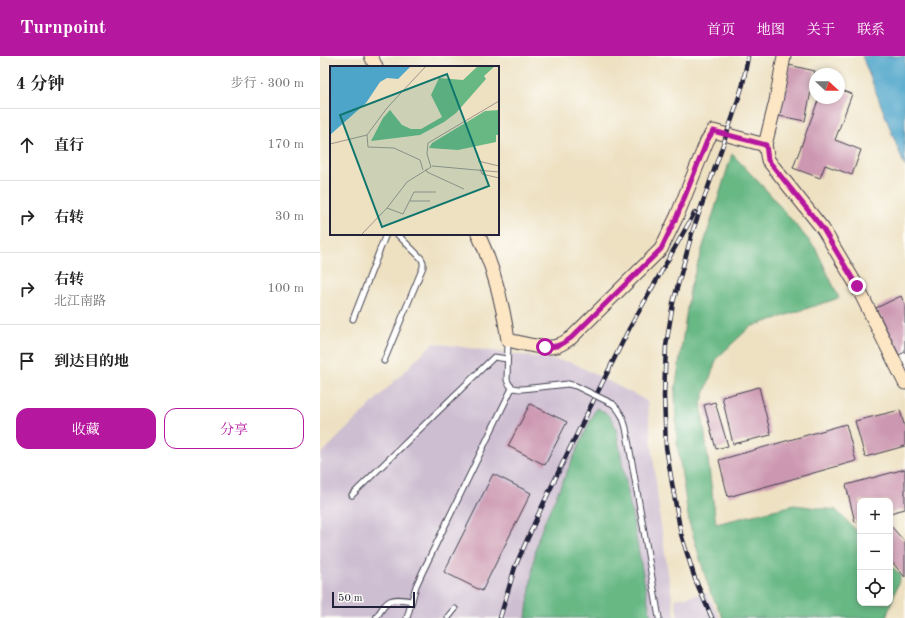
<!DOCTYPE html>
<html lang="zh">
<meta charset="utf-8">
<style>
:root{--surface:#fff;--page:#f2f2f2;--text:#222;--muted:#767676;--line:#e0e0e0;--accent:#b5179e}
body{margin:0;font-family:"Old Standard TT","Noto Serif SC",serif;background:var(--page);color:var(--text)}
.controls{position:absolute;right:12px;bottom:12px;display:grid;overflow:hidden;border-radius:8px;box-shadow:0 2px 6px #0003}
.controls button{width:36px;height:36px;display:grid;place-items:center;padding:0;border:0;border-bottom:1px solid var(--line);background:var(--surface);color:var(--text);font:20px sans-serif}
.compass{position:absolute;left:489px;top:12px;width:36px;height:36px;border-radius:50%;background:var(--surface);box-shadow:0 2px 6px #0003;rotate:111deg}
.scale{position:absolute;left:12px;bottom:10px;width:83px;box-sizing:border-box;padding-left:4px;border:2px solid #22223b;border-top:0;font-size:11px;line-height:14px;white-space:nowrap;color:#22223b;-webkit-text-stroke:3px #fdfcf7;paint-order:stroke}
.stop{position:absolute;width:12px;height:12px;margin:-9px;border:3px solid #b5179e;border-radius:50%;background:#fff}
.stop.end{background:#b5179e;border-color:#fff;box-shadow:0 1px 4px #0008}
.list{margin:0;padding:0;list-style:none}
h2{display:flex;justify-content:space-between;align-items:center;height:52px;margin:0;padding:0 16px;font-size:17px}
h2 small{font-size:13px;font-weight:400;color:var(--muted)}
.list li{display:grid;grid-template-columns:26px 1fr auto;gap:12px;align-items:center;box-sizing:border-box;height:72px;padding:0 16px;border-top:1px solid var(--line)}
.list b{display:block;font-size:15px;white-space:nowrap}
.list p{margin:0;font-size:13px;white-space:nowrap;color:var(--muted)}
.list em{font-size:13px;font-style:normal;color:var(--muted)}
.actions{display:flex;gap:8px;padding:12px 16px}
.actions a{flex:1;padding:9px 0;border:1px solid var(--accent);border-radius:12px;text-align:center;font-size:14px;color:var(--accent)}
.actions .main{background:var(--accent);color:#fff}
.icon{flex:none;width:22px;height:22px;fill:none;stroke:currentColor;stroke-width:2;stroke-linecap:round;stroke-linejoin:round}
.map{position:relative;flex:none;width:585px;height:562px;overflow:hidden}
header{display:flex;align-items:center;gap:24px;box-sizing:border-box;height:56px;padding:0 20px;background:var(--accent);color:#fff}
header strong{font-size:19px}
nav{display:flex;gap:22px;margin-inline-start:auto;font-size:14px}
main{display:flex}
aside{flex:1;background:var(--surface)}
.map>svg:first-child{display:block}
</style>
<header>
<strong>Turnpoint</strong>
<nav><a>首页</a><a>地图</a><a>关于</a><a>联系</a></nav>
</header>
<main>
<aside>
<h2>4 分钟<small>步行 · 300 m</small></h2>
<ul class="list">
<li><svg class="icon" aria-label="ahead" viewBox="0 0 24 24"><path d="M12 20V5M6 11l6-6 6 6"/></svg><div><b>直行</b></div><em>170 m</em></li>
<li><svg class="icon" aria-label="right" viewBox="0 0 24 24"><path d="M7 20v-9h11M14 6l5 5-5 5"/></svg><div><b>右转</b></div><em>30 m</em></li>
<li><svg class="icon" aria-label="right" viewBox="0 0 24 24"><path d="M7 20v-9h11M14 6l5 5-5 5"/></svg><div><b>右转</b><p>北江南路</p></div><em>100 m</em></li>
<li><svg class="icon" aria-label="arrive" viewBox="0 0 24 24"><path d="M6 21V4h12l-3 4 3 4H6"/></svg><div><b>到达目的地</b></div></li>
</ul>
<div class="actions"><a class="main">收藏</a><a>分享</a></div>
</aside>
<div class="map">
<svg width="585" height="562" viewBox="0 0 585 562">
<rect width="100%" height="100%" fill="#fdfcf7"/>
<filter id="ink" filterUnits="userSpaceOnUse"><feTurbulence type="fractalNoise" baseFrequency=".025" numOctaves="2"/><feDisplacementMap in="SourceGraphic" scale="8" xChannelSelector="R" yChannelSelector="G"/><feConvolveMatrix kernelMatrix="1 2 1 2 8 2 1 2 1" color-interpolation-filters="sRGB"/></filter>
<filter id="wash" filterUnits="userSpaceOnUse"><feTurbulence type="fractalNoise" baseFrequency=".012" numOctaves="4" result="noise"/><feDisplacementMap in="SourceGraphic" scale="16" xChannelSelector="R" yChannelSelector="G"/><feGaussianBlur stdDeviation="0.9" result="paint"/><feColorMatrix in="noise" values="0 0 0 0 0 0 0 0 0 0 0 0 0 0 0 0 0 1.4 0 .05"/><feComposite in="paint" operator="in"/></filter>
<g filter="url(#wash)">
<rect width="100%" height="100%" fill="#eee1c2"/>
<g fill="#cebed2">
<path d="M113,287L251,306L327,345L341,471L355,562H0V399Z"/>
<path d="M387,537L400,562H358L355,543Z"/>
</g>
<g fill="#68b884" stroke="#456d60">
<path d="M412,98L448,136L496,193L519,242L430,271L397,302L381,347L396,468L474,449L516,454L540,478V547H570V509L581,519L566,562H403L390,536L369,466L357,387L355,336L370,232Z"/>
<path d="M276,352C289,358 291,360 296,373L331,562H206L214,503L218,483L226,462Z"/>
</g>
<path fill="#4da5ca" stroke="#386482" d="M542,0H585V111Z"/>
<g id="blocks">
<g fill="#cc97b0">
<path d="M469,9L495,15L485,65L459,60Z"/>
<path d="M519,33L532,38L515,84L541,94L532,119L505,109L500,122L473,112L499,42H519Z"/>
<path d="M581,240L585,249V296L579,299L556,252Z"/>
<path d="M439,331L451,379L413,388L402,341Z"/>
<path d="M395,346L408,390L396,393L384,349Z"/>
<path d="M210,348L247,366L225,409L188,390Z"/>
<path d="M580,354L585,372V390L545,401L535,365Z"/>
<path d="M526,368L536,405L408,441L399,404Z"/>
<path d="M585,413V453L570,457V445H540V465L535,466L526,429Z"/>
<path d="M173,418L211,437L162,535L124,516Z"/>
<path d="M570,469L585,486V521L570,504Z"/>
</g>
</g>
</g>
<g filter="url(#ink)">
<use href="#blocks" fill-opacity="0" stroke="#413f4f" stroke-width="1"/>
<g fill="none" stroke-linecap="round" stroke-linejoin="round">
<g stroke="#413f4f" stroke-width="7">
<g id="lane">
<path d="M33,263L66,178"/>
<path d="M188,285L187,324C190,332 194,333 202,333L248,328"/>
<path d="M64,305L103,211V206L101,202L77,178"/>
<path d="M293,348C301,356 303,361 306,372L339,562"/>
<path d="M32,439L174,301L187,303"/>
<path d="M56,562C68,543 69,541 92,545"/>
<path d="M87,562L96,530L103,515L192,332"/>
<path d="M128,562L135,553"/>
</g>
</g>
<g stroke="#413f4f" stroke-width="15">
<g id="secondary">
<path d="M51,0L56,11"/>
<path d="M464,0L456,45L445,89L448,104L503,173L537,230L585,327"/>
<path d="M158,178C174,212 183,248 188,284C202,287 223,294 237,290C242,288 246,285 251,282L341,193L357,160L387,85L393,75L445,89"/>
</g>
</g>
<use href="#lane" stroke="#fff" stroke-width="5"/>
<use href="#secondary" stroke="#fce6c4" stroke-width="13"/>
<g stroke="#22223b" stroke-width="4.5">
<g id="rail">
<path d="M180,562L195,511L218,459L247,398L309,273L375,156"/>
<path d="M392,562L375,523L361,478L354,439L346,391L344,340L346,290L353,247L372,177L413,60L423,28L428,0"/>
</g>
</g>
<use href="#rail" stroke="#fdfcf7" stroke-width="3" stroke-dasharray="9" stroke-linecap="butt"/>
<g stroke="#413f4f" stroke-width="7" stroke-linecap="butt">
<path id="lane-bridge" d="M248,328L256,330L293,348"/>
</g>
<use href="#lane-bridge" stroke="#fff" stroke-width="5"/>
</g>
</g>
<g fill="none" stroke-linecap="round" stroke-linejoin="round" filter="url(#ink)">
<path stroke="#b5179e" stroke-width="5" d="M225,291C237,291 241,289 251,282L341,193L357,160L387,85L393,75L446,89L448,104L503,173L537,230"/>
</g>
<g transform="translate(10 10)">
<rect width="169" height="169" fill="#eee1c2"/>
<path d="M148,0H165L154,10L156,13L126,47L114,56L90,69L41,75L53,52L60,44L72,59L81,63H91L112,51L101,29L109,12L133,14ZM169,44V69H166V76L128,84L99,82L102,77L155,45Z" fill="#68b884"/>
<path d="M0,0H81L68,13L57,12L50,16L36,37L0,69Z" fill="#4da5ca"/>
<path fill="none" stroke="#9c958c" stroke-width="1" d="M37,69L57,42L96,0M37,69L38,81L64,82L90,94L93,104M0,78L37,69M148,95L169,100M102,100L169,106M96,103L97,106L134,123M150,103L152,108L169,112M80,135H100M57,142L73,148L84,126H106M31,169L57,142L77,116L101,101L97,88L98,77L169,35"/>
<path fill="#0f766e" fill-opacity="0.15" stroke="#0f766e" stroke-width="2" d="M117,8L159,120L52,161L10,49Z"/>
<rect width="169" height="169" fill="none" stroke="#22223b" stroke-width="2"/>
</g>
</svg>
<div class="controls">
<button>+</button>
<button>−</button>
<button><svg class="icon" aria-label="locate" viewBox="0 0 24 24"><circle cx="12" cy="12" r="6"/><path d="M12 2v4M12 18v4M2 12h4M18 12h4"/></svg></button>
</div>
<svg class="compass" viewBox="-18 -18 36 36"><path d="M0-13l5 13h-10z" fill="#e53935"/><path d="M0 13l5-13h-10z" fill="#767676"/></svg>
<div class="scale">50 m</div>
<div class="stop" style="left:225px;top:291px"></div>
<div class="stop end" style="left:537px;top:230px"></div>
</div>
</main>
